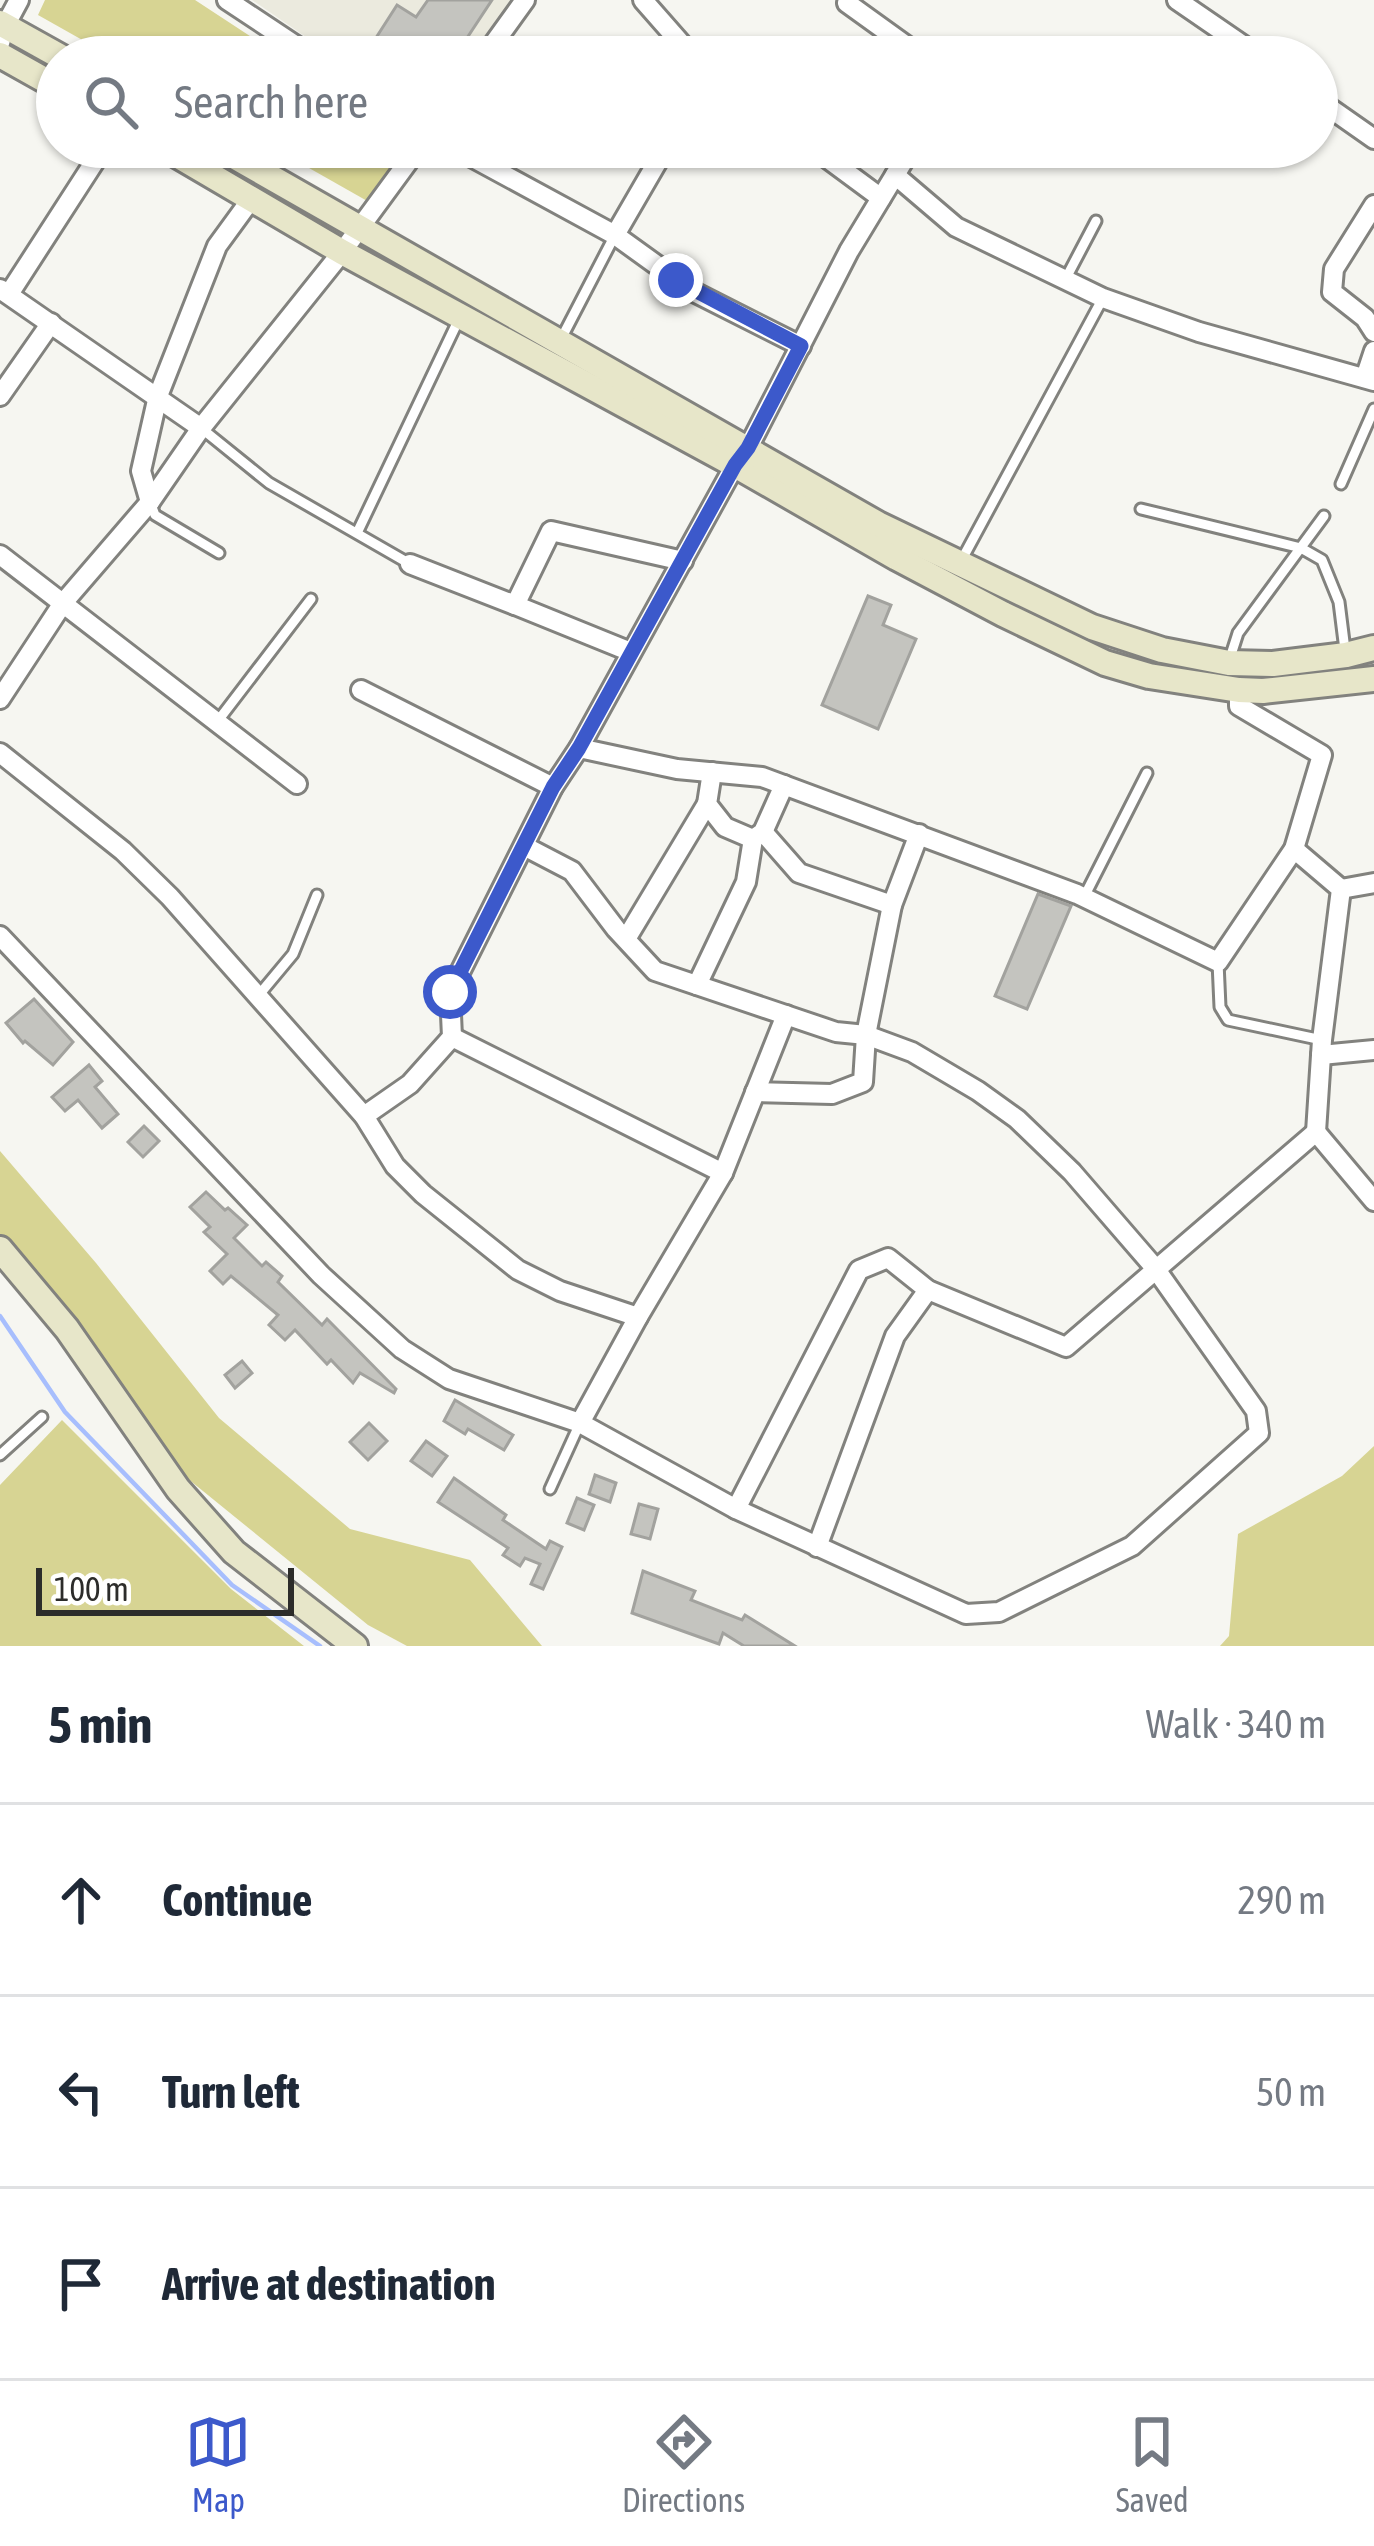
<!DOCTYPE html>
<meta charset="utf-8">
<style>
:root{--surface:#fff;--page:#f6f6f7;--text:#1f2937;--muted:#747a83;--line:#e0e1e3;--accent:#3c59cb}
body{margin:0;font-family:"Asap Condensed",sans-serif;background:var(--page);color:var(--text)}
.scale{position:absolute;left:36px;bottom:30px;width:258px;box-sizing:border-box;padding-left:12px;border:6px solid #2c2c2a;border-top:0;font-size:33px;line-height:42px;white-space:nowrap;color:#2c2c2a;-webkit-text-stroke:9px #fffffe;paint-order:stroke}
.stop{position:absolute;width:36px;height:36px;margin:-27px;border:9px solid #3c59cb;border-radius:50%;background:#fff}
.stop.end{background:#3c59cb;border-color:#fff;box-shadow:0 3px 12px #0008}
.list{margin:0;padding:0;list-style:none}
h2{display:flex;justify-content:space-between;align-items:center;height:156px;margin:0;padding:0 48px;font-size:51px}
h2 small{font-size:39px;font-weight:400;color:var(--muted)}
.list li{display:grid;grid-template-columns:78px 1fr auto;gap:36px;align-items:center;box-sizing:border-box;height:192px;padding:0 48px;border-top:3px solid var(--line)}
.list b{display:block;font-size:45px;white-space:nowrap}
.list em{font-size:39px;font-style:normal;color:var(--muted)}
.icon{flex:none;width:66px;height:66px;fill:none;stroke:currentColor;stroke-width:2;stroke-linecap:round;stroke-linejoin:round}
.map{position:relative;flex:none;width:1374px;height:1646px;overflow:hidden}
.search{position:absolute;background:var(--surface);box-shadow:0 3px 9px #0004;left:36px;right:36px;top:36px;height:132px;display:flex;align-items:center;gap:30px;box-sizing:border-box;padding:0 42px;border-radius:66px;color:var(--muted);font-size:45px}
.sheet{height:732px;background:var(--surface)}
nav{display:flex;justify-content:space-around;align-items:center;box-sizing:border-box;height:168px;border-top:3px solid var(--line);background:var(--surface);font-size:33px;color:var(--muted)}
nav a{display:grid;justify-items:center;gap:6px}
nav .on{color:var(--accent)}
.map>svg:first-child{display:block}
</style>
<div class="map">
<svg width="1374" height="1646" viewBox="0 0 1374 1646">
<rect width="100%" height="100%" fill="#f6f6f1"/>
<path fill="#ebeade" d="M252,0H511L471,57H335Z"/>
<g fill="#d7d493">
<path d="M45,0H195L282,57H102L91,51L93,46L38,15Z"/>
<path d="M272,147H403L369,202Z"/>
<path d="M0,1151L96,1263L219,1418L350,1529L470,1560L542,1646H407L368,1625L182,1474L75,1319L0,1235Z"/>
<path d="M62,1420L231,1589L304,1646H0V1485Z"/>
<path d="M1374,1446V1646H1220L1229,1636L1238,1534L1342,1476Z"/>
</g>
<g fill="none" stroke-linecap="round" stroke-linejoin="round">
<path stroke="#a7befd" stroke-width="4.5" d="M0,1316L65,1412L232,1585L320,1646"/>
</g>
<g fill="#c4c4bf" stroke="#a2a29e" stroke-width="3">
<path d="M428,0H492L463,44L455,39L443,57H391L372,44L397,5L416,17Z"/>
<path d="M868,596L891,605L883,625L916,639L878,729L822,705Z"/>
<path d="M1038,894L1071,906L1027,1009L995,996Z"/>
<path d="M34,999L73,1042L53,1065L25,1041L23,1043L6,1023Z"/>
<path d="M89,1065L102,1081L95,1087L118,1114L102,1128L78,1100L65,1111L52,1097Z"/>
<path d="M144,1126L159,1141L143,1157L128,1142Z"/>
<path d="M206,1192L225,1210L228,1208L247,1225L234,1238L262,1266L266,1262L282,1276L278,1282L322,1325L327,1319L396,1389L394,1393L360,1373L353,1383L331,1360L327,1364L295,1330L285,1340L269,1325L278,1315L231,1276L223,1284L210,1271L227,1254L204,1232L210,1227L190,1207Z"/>
<path d="M242,1361L252,1373L235,1388L225,1375Z"/>
<path d="M455,1400L513,1435L504,1450L468,1429L465,1434L444,1421Z"/>
<path d="M369,1423L387,1441L368,1460L350,1442Z"/>
<path d="M426,1441L447,1456L432,1476L411,1461Z"/>
<path d="M595,1475L616,1483L610,1502L589,1494Z"/>
<path d="M454,1478L506,1515L503,1520L546,1549L550,1541L562,1547L543,1589L531,1584L540,1564L525,1558L520,1566L503,1555L508,1548L438,1502Z"/>
<path d="M577,1498L594,1505L584,1530L567,1523Z"/>
<path d="M639,1504L658,1509L650,1539L631,1534Z"/>
<path d="M643,1571L695,1591L691,1600L742,1620L745,1615L795,1646H744L723,1633L719,1644L632,1613Z"/>
</g>
<g fill="none" stroke-linecap="round" stroke-linejoin="round">
<g stroke="#82827e" stroke-width="15">
<g id="lane">
<path d="M1065,280L1096,221"/>
<path d="M560,341L615,235"/>
<path d="M201,428L269,483L410,564"/>
<path d="M1341,484L1374,409"/>
<path d="M150,502L155,515L219,553"/>
<path d="M1141,509L1301,548L1322,560L1339,602L1345,650"/>
<path d="M357,533L458,321"/>
<path d="M960,563L1103,298"/>
<path d="M1230,658L1238,633L1324,516"/>
<path d="M217,722L311,599"/>
<path d="M1084,897L1147,773"/>
<path d="M1218,962L1220,1007L1228,1020L1322,1040"/>
<path d="M258,996L293,954L317,895"/>
<path d="M0,1455L42,1417"/>
<path d="M550,1489L580,1423"/>
</g>
</g>
<g stroke="#82827e" stroke-width="24">
<g id="street">
<path d="M227,0L313,57"/>
<path d="M643,0L693,57"/>
<path d="M1177,0L1260,57"/>
<path d="M847,3L922,57"/>
<path d="M0,43L5,26L19,0"/>
<path d="M484,57L525,0"/>
<path d="M1317,99L1374,139"/>
<path d="M453,147L615,235L666,147"/>
<path d="M812,147L881,198"/>
<path d="M895,175L912,147"/>
<path d="M1374,205L1334,269L1332,292L1365,318L1374,332"/>
<path d="M615,235L694,292L801,346"/>
<path d="M0,289L201,428"/>
<path d="M9,294L104,147"/>
<path d="M1365,378L1374,351"/>
<path d="M0,396L51,323"/>
<path d="M150,502L141,471L158,396L217,246L252,198"/>
<path d="M0,555L297,784"/>
<path d="M410,564L515,605"/>
<path d="M631,652L515,605L551,531L683,561"/>
<path d="M361,690L553,787"/>
<path d="M0,699L63,603L150,502L201,428L342,252L419,147"/>
<path d="M579,748L735,465L748,448L849,251L895,175L956,227L1103,298L1199,332L1374,381"/>
<path d="M0,753L123,851L170,897L364,1116L395,1166L423,1194L518,1270L560,1291L638,1317"/>
<path d="M712,772L707,804L725,827L753,839L763,832L784,785"/>
<path d="M763,832L799,873L892,905"/>
<path d="M1294,849L1341,889L1322,1040L1316,1132"/>
<path d="M1341,889L1374,883"/>
<path d="M0,936L321,1275L402,1349L449,1379L580,1423L736,1509L966,1614L999,1612L1132,1546L1259,1433L1256,1411L1155,1268L1072,1172L1017,1119L978,1091L912,1052L866,1035L836,1032L655,971L616,929L572,871L524,846"/>
<path d="M626,939L707,804"/>
<path d="M697,985L746,882L753,839"/>
<path d="M452,1037L723,1173"/>
<path d="M1321,1055L1374,1050"/>
<path d="M755,1092L832,1094L863,1082L866,1035L892,905L919,834"/>
<path d="M364,1116L410,1084L452,1037L450,992L553,787L579,748L677,769L762,777L1077,894L1218,962L1294,849L1322,755L1239,706V690"/>
<path d="M580,1423L638,1317L723,1173L786,1015"/>
<path d="M736,1509L859,1270L888,1258L928,1290L1066,1347L1316,1132L1374,1201"/>
<path d="M817,1547L895,1336L928,1290"/>
</g>
</g>
<g stroke="#82827e" stroke-width="30">
<g id="secondary">
<path d="M0,23L61,57"/>
<path d="M0,55L57,87"/>
<path d="M163,147L342,252L735,465L897,558L1003,614L1105,663L1149,676L1239,690L1263,691L1374,679"/>
<path d="M218,147L878,524L1092,627L1162,650L1229,663L1273,664L1346,655L1374,648"/>
<path d="M0,1249L67,1329L178,1489L234,1552L355,1646"/>
</g>
</g>
<use href="#lane" stroke="#fff" stroke-width="9"/>
<use href="#street" stroke="#fff" stroke-width="18"/>
<use href="#secondary" stroke="#e7e6c9" stroke-width="24"/>
</g>
<g fill="none" stroke-linecap="round" stroke-linejoin="round">
<path stroke="#3c59cb" stroke-width="15" d="M450,992L553,787L579,748L735,465L748,448L801,346L676,280"/>
</g>
</svg>
<div class="scale">100 m</div>
<div class="stop" style="left:450px;top:992px"></div>
<div class="stop end" style="left:676px;top:280px"></div>
<div class="search"><svg class="icon" aria-label="search" viewBox="0 0 24 24"><circle cx="10" cy="10" r="6"/><path d="M15 15l6 6"/></svg>Search here</div>
</div>
<section class="sheet">
<h2>5 min<small>Walk · 340 m</small></h2>
<ul class="list">
<li><svg class="icon" aria-label="ahead" viewBox="0 0 24 24"><path d="M12 20V5M6 11l6-6 6 6"/></svg><div><b>Continue</b></div><em>290 m</em></li>
<li><svg class="icon" aria-label="left" viewBox="0 0 24 24"><path d="M17 20v-9H6M10 6l-5 5 5 5"/></svg><div><b>Turn left</b></div><em>50 m</em></li>
<li><svg class="icon" aria-label="arrive" viewBox="0 0 24 24"><path d="M6 21V4h12l-3 4 3 4H6"/></svg><div><b>Arrive at destination</b></div></li>
</ul>
</section>
<nav>
<a class="on"><svg class="icon" aria-label="map" viewBox="0 0 24 24"><path d="M3 6l6-2 6 2 6-2v14l-6 2-6-2-6 2zM9 4v14M15 6v14"/></svg>Map</a>
<a><svg class="icon" aria-label="directions" viewBox="0 0 24 24"><path d="M12 3l9 9-9 9-9-9zM9 14v-3h6M13 9l2 2-2 2"/></svg>Directions</a>
<a><svg class="icon" aria-label="saved" viewBox="0 0 24 24"><path d="M7 4h10v16l-5-4-5 4z"/></svg>Saved</a>
</nav>
